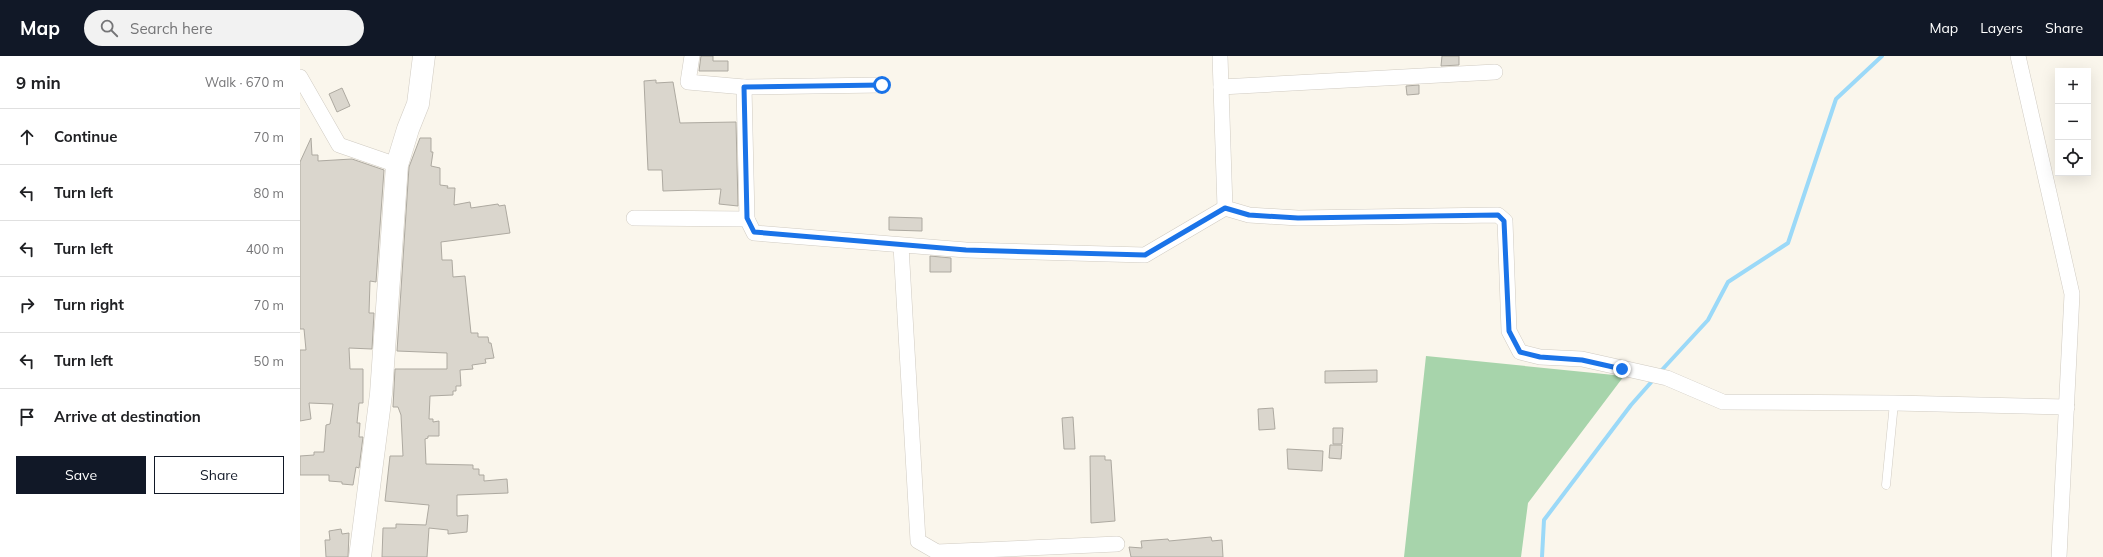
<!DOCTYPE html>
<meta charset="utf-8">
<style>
:root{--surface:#fff;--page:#f2f2f2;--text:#202124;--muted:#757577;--line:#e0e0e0;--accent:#111827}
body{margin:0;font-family:Mulish,sans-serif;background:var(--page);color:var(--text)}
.controls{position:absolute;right:12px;top:12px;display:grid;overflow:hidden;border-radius:0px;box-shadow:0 4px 16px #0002}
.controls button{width:36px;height:36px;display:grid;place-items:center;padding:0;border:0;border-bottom:1px solid var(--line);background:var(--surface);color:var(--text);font:20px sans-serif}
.stop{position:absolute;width:12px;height:12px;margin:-9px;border:3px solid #1a73e8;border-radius:50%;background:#fff}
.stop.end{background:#1a73e8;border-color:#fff;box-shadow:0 1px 4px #0008}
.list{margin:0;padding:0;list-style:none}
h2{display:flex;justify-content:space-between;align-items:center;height:52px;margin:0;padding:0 16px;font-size:17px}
h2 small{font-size:13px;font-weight:400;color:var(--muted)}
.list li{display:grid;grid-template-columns:26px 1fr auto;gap:12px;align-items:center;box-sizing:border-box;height:56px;padding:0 16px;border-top:1px solid var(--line)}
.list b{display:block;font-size:15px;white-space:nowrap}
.list em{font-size:13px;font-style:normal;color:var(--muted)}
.actions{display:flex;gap:8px;padding:12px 16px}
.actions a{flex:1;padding:9px 0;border:1px solid var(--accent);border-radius:0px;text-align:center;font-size:14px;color:var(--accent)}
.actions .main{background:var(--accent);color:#fff}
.icon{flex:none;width:22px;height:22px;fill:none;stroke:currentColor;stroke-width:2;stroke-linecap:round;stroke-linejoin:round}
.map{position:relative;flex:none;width:1803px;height:501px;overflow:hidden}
header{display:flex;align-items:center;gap:24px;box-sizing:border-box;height:56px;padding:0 20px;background:var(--accent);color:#fff}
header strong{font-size:19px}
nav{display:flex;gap:22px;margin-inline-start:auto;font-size:14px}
.search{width:280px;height:36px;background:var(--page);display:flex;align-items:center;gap:10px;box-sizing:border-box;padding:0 14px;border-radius:22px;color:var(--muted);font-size:15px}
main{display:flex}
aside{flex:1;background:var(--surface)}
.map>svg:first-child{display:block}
</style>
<header>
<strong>Map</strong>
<div class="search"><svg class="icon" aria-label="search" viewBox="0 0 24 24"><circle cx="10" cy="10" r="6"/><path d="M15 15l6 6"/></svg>Search here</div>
<nav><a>Map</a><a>Layers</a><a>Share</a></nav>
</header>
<main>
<aside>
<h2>9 min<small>Walk · 670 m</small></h2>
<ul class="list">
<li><svg class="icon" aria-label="ahead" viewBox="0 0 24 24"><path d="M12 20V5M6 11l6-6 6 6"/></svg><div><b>Continue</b></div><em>70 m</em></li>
<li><svg class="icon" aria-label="left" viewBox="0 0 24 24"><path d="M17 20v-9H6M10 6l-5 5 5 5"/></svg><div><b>Turn left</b></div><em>80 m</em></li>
<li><svg class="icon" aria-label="left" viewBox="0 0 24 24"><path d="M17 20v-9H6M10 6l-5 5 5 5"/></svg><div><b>Turn left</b></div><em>400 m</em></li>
<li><svg class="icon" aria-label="right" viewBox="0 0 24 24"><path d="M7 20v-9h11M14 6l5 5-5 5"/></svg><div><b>Turn right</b></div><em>70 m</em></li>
<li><svg class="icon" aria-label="left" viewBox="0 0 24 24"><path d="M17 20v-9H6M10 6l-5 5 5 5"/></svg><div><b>Turn left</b></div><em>50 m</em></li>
<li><svg class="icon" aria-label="arrive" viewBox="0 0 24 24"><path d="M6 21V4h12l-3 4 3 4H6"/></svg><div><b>Arrive at destination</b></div></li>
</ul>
<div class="actions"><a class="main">Save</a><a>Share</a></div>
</aside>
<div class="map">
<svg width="1803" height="501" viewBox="0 0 1803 501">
<rect width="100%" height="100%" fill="#faf6ec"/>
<path fill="#a7d4ab" d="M1126,300L1324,320L1228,447L1221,501H1104Z"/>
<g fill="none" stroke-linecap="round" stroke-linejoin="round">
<g stroke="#9bd9f8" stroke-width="4">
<path d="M1360,316L1408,264L1428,226L1488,187L1536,43L1582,0"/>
<path d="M1242,501L1244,464L1331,349L1354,323"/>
</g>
</g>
<g fill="#dad6cd" stroke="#ada9a0">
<path d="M401,0H413V5H428V15H399Z"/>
<path d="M1142,0H1159V9L1141,10Z"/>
<path d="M356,24V27L373,26L380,67L436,66L438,150L419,148L421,133L363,135L362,114H348L344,25Z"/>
<path d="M1119,29V38L1107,39L1106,30Z"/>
<path d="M42,32L50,50L37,56L29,38Z"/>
<path d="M11,82L12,99H18V105L52,103L84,114L76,226L70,225L69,257H74L72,293L49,292L50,313H63V347H59L57,367H60L59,381H63L59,412L56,411L53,429L42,428V426L29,425V419H0V400L14,399V396H24L26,369L30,368L33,348L9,347L11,363L0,365V294H6L4,273H0V106Z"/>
<path d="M120,82H131V96H133L131,110L140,112V129L148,130L147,132H155L154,149L170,146L171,152L198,148L199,150L205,149L210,177L141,186L142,204H152L153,221L165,220L171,277H178V281H188L189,287H191L194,302L185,303L186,307L172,309L173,313L160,314L161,330H156V335H153V339L130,340L129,363H133V366L139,365V380H128V382L125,383L126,408L173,409V413H179V419H184V425L207,423L208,437L157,439V460L168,459L167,476L148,478V474L129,472L127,501H82L83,472H96V468L126,469L129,449L85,445L90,400H103L101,359L98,351H93L95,313H147V297L97,295L109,111Z"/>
<path d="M589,161L622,162V175L589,174Z"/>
<path d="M630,200L651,202V216H630Z"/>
<path d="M1077,314V326L1025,327V315Z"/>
<path d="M973,352L975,373L959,374L958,353Z"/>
<path d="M773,361L775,393H764L762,362Z"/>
<path d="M1033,372H1043L1042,388H1033Z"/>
<path d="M1030,389H1042L1041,403L1029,402Z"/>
<path d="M987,393L1023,395L1022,415L988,413Z"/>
<path d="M790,400H805V404H811L815,465L791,467Z"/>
<path d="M41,473L42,478L49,477L48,501H26L25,484H30L29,475Z"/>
<path d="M911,481L912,485L922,484L923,501H831L829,491L842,492L841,485L868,483L869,485Z"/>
</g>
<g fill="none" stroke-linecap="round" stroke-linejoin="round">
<g stroke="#d0cbc2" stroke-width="9">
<path id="lane" d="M1586,429L1594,347"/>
</g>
<g stroke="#d0cbc2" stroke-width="16">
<g id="street">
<path d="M392,0L388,26L444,31L582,29"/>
<path d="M920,0L925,152L949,159L998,162L1198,159L1205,165L1209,275L1220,296L1240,301L1282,303L1367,322L1423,346L1594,347L1767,351"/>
<path d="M1718,0L1772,238L1759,501"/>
<path d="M0,21L39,89L97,109"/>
<path d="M444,31L447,163"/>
<path d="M921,31L1195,16"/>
<path d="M334,162L447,163L454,177L666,194L845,199L925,152"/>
<path d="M601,190L618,485L637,496L817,488"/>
</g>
</g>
<g stroke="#d0cbc2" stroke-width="23">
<path id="secondary" d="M60,501L81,338L97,109L108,73L118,48L124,0"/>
</g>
<use href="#lane" stroke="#fff" stroke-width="8"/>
<use href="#street" stroke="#fff" stroke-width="15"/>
<use href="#secondary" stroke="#fff" stroke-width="22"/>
</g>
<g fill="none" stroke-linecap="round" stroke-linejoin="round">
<path stroke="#1a73e8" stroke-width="5" d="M582,29L444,31L447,162L454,176L666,194L845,199L925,152L949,159L998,162L1198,159L1204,165L1209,275L1220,296L1240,301L1282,304L1322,313"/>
</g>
</svg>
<div class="controls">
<button>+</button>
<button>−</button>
<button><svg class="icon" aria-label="locate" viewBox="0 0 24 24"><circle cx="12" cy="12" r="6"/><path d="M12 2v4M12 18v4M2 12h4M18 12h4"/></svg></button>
</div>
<div class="stop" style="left:582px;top:29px"></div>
<div class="stop end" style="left:1322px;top:313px"></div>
</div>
</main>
